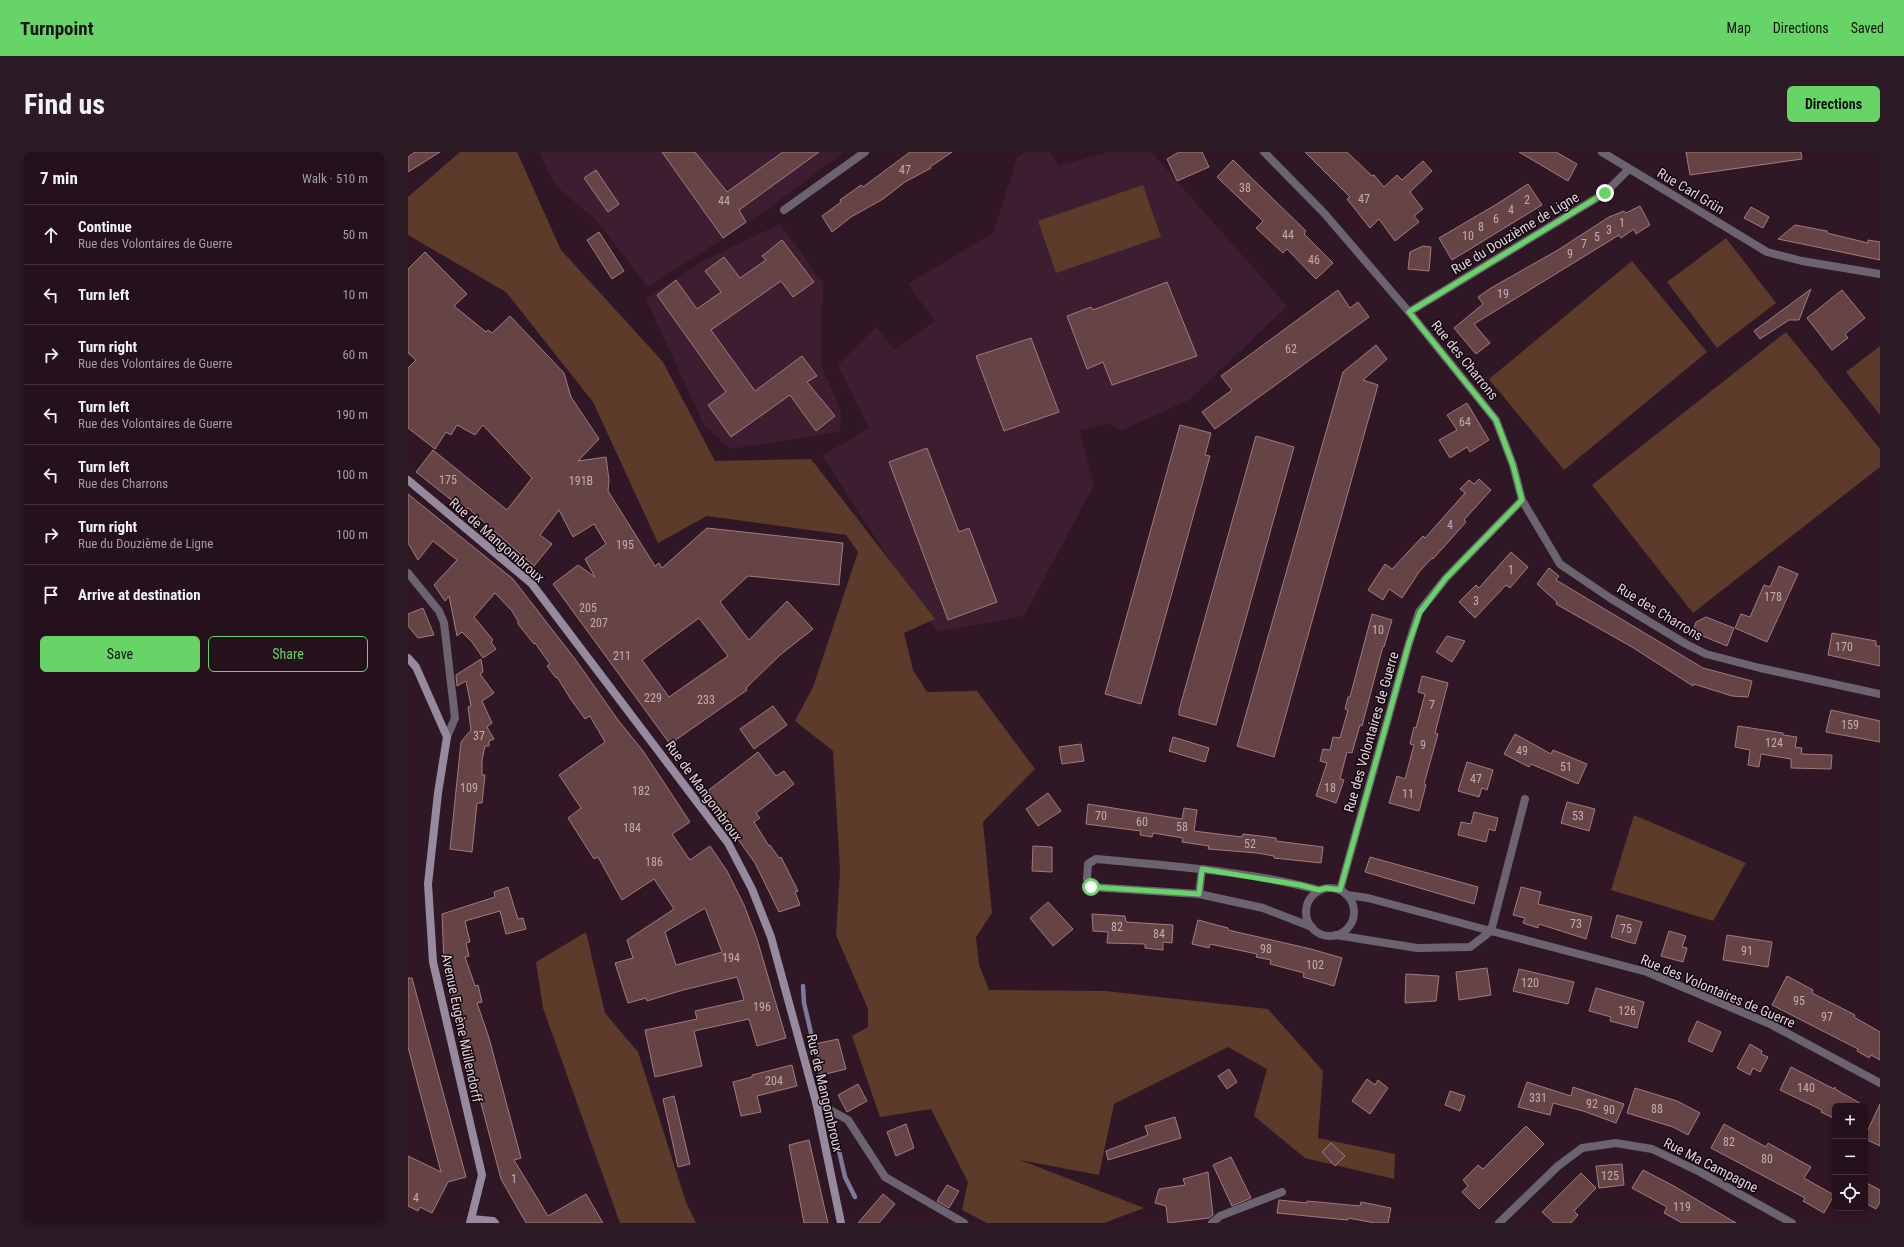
<!DOCTYPE html>
<meta charset="utf-8">
<style>
:root{--surface:#24111c;--page:#2c1a25;--text:#f1f3f6;--muted:#a39da3;--line:#41313b;--accent:#66d466}
body{margin:0;font-family:"Roboto Condensed",sans-serif;background:var(--page);color:var(--text)}
.controls{position:absolute;right:12px;bottom:12px;display:grid;overflow:hidden;border-radius:6px;box-shadow:0 2px 6px #0003}
.controls button{width:36px;height:36px;display:grid;place-items:center;padding:0;border:0;border-bottom:1px solid var(--line);background:var(--surface);color:var(--text);font:20px sans-serif}
.stop{position:absolute;width:12px;height:12px;margin:-9px;border:3px solid #66d466;border-radius:50%;background:#fff}
.stop.end{background:#66d466;border-color:#fff;box-shadow:0 1px 4px #0008}
.list{margin:0;padding:0;list-style:none}
h2{display:flex;justify-content:space-between;align-items:center;height:52px;margin:0;padding:0 16px;font-size:17px}
h2 small{font-size:13px;font-weight:400;color:var(--muted)}
.list li{display:grid;grid-template-columns:26px 1fr auto;gap:12px;align-items:center;box-sizing:border-box;height:60px;padding:0 16px;border-top:1px solid var(--line)}
.list b{display:block;font-size:15px;white-space:nowrap}
.list p{margin:0;font-size:13px;white-space:nowrap;color:var(--muted)}
.list em{font-size:13px;font-style:normal;color:var(--muted)}
.actions{display:flex;gap:8px;padding:12px 16px}
.actions a{flex:1;padding:9px 0;border:1px solid var(--accent);border-radius:6px;text-align:center;font-size:14px;color:var(--accent)}
.actions .main{background:var(--accent);color:#111}
.icon{flex:none;width:22px;height:22px;fill:none;stroke:currentColor;stroke-width:2;stroke-linecap:round;stroke-linejoin:round}
.map{position:relative;flex:none;width:1472px;height:1071px;overflow:hidden;border-radius:6px}
header{display:flex;align-items:center;gap:24px;box-sizing:border-box;height:56px;padding:0 20px;background:var(--accent);color:#111}
header strong{font-size:19px}
nav{display:flex;gap:22px;margin-inline-start:auto;font-size:14px}
.intro{display:flex;align-items:center;justify-content:space-between;box-sizing:border-box;height:96px;padding:0 24px}
h1{margin:0;font-size:28px}
.button{padding:10px 18px;border-radius:6px;background:var(--accent);color:#111;font-size:14px;font-weight:700}
main{display:flex;gap:24px;padding:0 24px}
aside{flex:1;background:var(--surface);border-radius:6px;box-shadow:0 2px 6px #0003}
.map>svg:first-child{display:block}
</style>
<header>
<strong>Turnpoint</strong>
<nav><a>Map</a><a>Directions</a><a>Saved</a></nav>
</header>
<div class="intro"><h1>Find us</h1><a class="button">Directions</a></div>
<main>
<aside>
<h2>7 min<small>Walk · 510 m</small></h2>
<ul class="list">
<li><svg class="icon" aria-label="ahead" viewBox="0 0 24 24"><path d="M12 20V5M6 11l6-6 6 6"/></svg><div><b>Continue</b><p>Rue des Volontaires de Guerre</p></div><em>50 m</em></li>
<li><svg class="icon" aria-label="left" viewBox="0 0 24 24"><path d="M17 20v-9H6M10 6l-5 5 5 5"/></svg><div><b>Turn left</b></div><em>10 m</em></li>
<li><svg class="icon" aria-label="right" viewBox="0 0 24 24"><path d="M7 20v-9h11M14 6l5 5-5 5"/></svg><div><b>Turn right</b><p>Rue des Volontaires de Guerre</p></div><em>60 m</em></li>
<li><svg class="icon" aria-label="left" viewBox="0 0 24 24"><path d="M17 20v-9H6M10 6l-5 5 5 5"/></svg><div><b>Turn left</b><p>Rue des Volontaires de Guerre</p></div><em>190 m</em></li>
<li><svg class="icon" aria-label="left" viewBox="0 0 24 24"><path d="M17 20v-9H6M10 6l-5 5 5 5"/></svg><div><b>Turn left</b><p>Rue des Charrons</p></div><em>100 m</em></li>
<li><svg class="icon" aria-label="right" viewBox="0 0 24 24"><path d="M7 20v-9h11M14 6l5 5-5 5"/></svg><div><b>Turn right</b><p>Rue du Douzième de Ligne</p></div><em>100 m</em></li>
<li><svg class="icon" aria-label="arrive" viewBox="0 0 24 24"><path d="M6 21V4h12l-3 4 3 4H6"/></svg><div><b>Arrive at destination</b></div></li>
</ul>
<div class="actions"><a class="main">Save</a><a>Share</a></div>
</aside>
<div class="map">
<svg width="1472" height="1071" viewBox="0 0 1472 1071">
<rect width="100%" height="100%" fill="#301726"/>
<g fill="#3d1e31">
<path d="M131,0H436L356,60L240,135L188,68L147,33Z"/>
<path d="M616,0H642L651,14L700,0H743L879,154L781,248L712,279L702,271L672,279L686,333L616,464L529,480L414,304L461,276L430,213L468,175L486,198L527,169L500,132L585,81L609,6Z"/>
<path d="M372,72L415,131L413,212L433,260L432,280L322,297L296,273L238,147L293,110Z"/>
</g>
<g fill="#5c3b2b">
<path d="M52,0H109L153,98L255,210L307,309L403,307L527,467L496,481L505,518L519,540L569,539L627,617L575,670L584,761L568,785L571,813L581,838L697,839L860,857L915,919L910,986L987,1002L986,1027L897,1006L846,964L859,917L820,895L706,952L691,1023L612,1008L736,1056L696,1071H579L554,1058L560,1030L523,957L472,965L444,884L460,875V857L428,783L432,718L425,599L387,569L405,535L450,400L438,383L299,364L250,391L185,250L98,140L0,83V45Z"/>
<path d="M735,33L753,85L648,121L630,69Z"/>
<path d="M1318,86L1368,151L1309,196L1259,130Z"/>
<path d="M1224,109L1299,200L1156,318L1081,227Z"/>
<path d="M1378,180L1472,297V315L1285,461L1184,333Z"/>
<path d="M1472,194V263L1438,220Z"/>
<path d="M1226,663L1338,711L1305,769L1203,738Z"/>
<path d="M178,780L197,861L230,900L278,1050L288,1071H212L135,856L128,810Z"/>
</g>
<g fill="none" stroke-linecap="round" stroke-linejoin="round">
<g stroke="#7c799a" stroke-width="4.5">
<path d="M395,834L396,851L406,894"/>
<path d="M412,923L417,942"/>
<path d="M423,964L437,1025L447,1045"/>
</g>
</g>
<g fill="#664446" stroke="#a17b7d" fill-rule="evenodd">
<path d="M7,0H32L0,20V5Z"/>
<path d="M254,0H287L319,40L375,0H411L331,58L338,70L315,86Z"/>
<path d="M502,0H544L522,15L523,16L497,30L475,47L443,65L424,80L414,64L433,50L432,48L453,33L455,35Z"/>
<path d="M771,0H794L801,15L769,29L759,7Z"/>
<path d="M897,0H939L964,24L966,23L976,35L989,23L994,28L1015,9L1024,19L1002,40L1015,57L1006,64L1011,70L987,89L971,67L962,76L939,47L942,45Z"/>
<path d="M1111,0H1148L1169,12L1160,29Z"/>
<path d="M1278,0H1393L1394,7L1282,23Z"/>
<path d="M825,8L898,79L896,82L925,111L908,127L879,97L875,101L848,76L855,69L809,25Z"/>
<path d="M188,18L211,52L200,60L176,26Z"/>
<path d="M1120,32L1134,53L1044,108L1031,86L1089,52Z"/>
<path d="M1232,54L1242,73L1228,82L1226,77L1213,86L1211,83L1066,172L1082,191L1068,202L1046,176L1075,152L1070,145L1083,136L1150,98L1201,65L1216,59L1218,61Z"/>
<path d="M1343,55L1361,65L1355,76L1336,66Z"/>
<path d="M1387,73L1419,79V81L1460,91V88L1472,90V108L1370,87Z"/>
<path d="M191,80L216,119L204,127L179,88Z"/>
<path d="M374,88L406,130L385,145L373,129L303,178L347,239L394,204L409,224L399,230L427,264L408,279L382,243L323,285L300,253L318,240L249,143L268,128L289,157L313,140L297,119L316,105L332,126L358,108L354,104Z"/>
<path d="M1015,94L1023,95L1021,119L1000,117L1002,100Z"/>
<path d="M17,100L59,142L46,154L78,180L80,178L84,181L102,164L156,221L163,245L191,287L170,309L198,305L201,328L200,339L247,414L251,411L254,416L299,376L435,391L431,433L340,424L312,450L341,488L379,449L405,477L372,503L338,536L339,538L262,592L145,432L170,413L187,425L177,407L198,392L186,372L165,385L151,358L132,383L144,392L126,414L60,356L56,358L8,320L25,298L99,358L124,326L75,273L67,283L49,273L43,283L38,280L27,297L0,276V216L8,208L0,201V117ZM291,466L320,504L261,545L234,508Z"/>
<path d="M759,130L789,204L704,233L695,210L679,217L659,164L683,155L685,158Z"/>
<path d="M1403,137L1391,168H1381L1352,187L1346,179Z"/>
<path d="M930,138L942,156L950,150L961,165L807,277L794,260L824,238L813,224Z"/>
<path d="M1434,138L1457,166L1437,182L1440,186L1424,198L1399,166Z"/>
<path d="M623,186L651,260L596,279L568,204Z"/>
<path d="M968,193L979,207L955,228L970,233L866,605L829,594L935,220Z"/>
<path d="M1059,251L1081,288L1062,300L1059,295L1042,306L1031,288L1049,278L1039,263Z"/>
<path d="M772,273L803,281L797,303L802,304L733,552L697,542Z"/>
<path d="M848,284L886,295L808,573L771,563V558Z"/>
<path d="M519,296L551,380L561,376L589,450L540,468L481,310Z"/>
<path d="M1071,327L1083,338L1056,368L1058,370L1025,407L1024,406L1011,420L994,446L981,437L975,448L960,438L977,412L984,417L1015,384L1017,386L1057,341L1052,337L1061,328L1066,332Z"/>
<path d="M0,342L105,427L167,507L210,568L235,599L282,670L264,682L282,708L302,694L319,719L336,753L349,787L378,886L349,894L341,867L286,879L294,914L247,925L237,878L289,867L287,859L336,848L329,825L275,838L239,849L238,846L220,851L207,811L225,806L219,788L266,757L246,727L214,748L190,705L186,707L160,666L173,656L151,623L197,590L182,564L177,567L162,546L149,525L148,526L139,514L142,512L127,491L126,492L110,472V469L104,459L87,441L66,465L85,488L83,490L88,497L75,506L64,490L54,480L49,484L41,444L37,449L26,433L49,408L25,389L10,408L0,391ZM297,756L314,800L268,813L257,780Z"/>
<path d="M1103,400L1120,415L1102,436L1098,433L1067,466L1051,450L1068,433L1071,436Z"/>
<path d="M1371,414L1390,422L1359,490L1327,476L1333,462L1342,465L1356,433L1362,435Z"/>
<path d="M1141,416L1151,424L1148,428L1295,516L1344,529L1340,545L1324,544L1286,532L1285,534L1224,495L1148,452L1149,450L1129,432Z"/>
<path d="M15,456L26,483L10,486L0,474V462Z"/>
<path d="M964,462L984,468L976,495L975,494L954,574L952,573L944,601L939,600L932,627L936,628L928,651L908,644L919,611L912,609L915,597L922,598L925,585L932,586L940,558L937,557L940,545H942Z"/>
<path d="M1298,465L1326,476L1319,494L1285,480L1288,470Z"/>
<path d="M1424,481L1468,489V494H1472V514L1420,503Z"/>
<path d="M1039,484L1057,489L1044,510L1028,500Z"/>
<path d="M73,507L75,520L72,522L86,541L74,549L84,571L79,575L86,587L81,589V594H77L74,608V623H77L74,651H69L64,700L42,697L53,590L63,578L60,555L63,554L58,529L49,534L48,523Z"/>
<path d="M1014,524L1040,531L1027,581L1030,582L1016,632L1018,633L1011,659L981,651L989,624L997,627L1006,593L1002,592L1006,575L1008,576L1017,542L1010,540Z"/>
<path d="M365,554L379,573L346,597L332,577Z"/>
<path d="M1423,558L1472,569V590L1418,580Z"/>
<path d="M1330,574L1375,581V583L1389,585L1387,595L1394,596L1393,602L1424,603L1423,617L1383,616V607L1353,602L1351,615L1340,613L1342,598L1327,595Z"/>
<path d="M1107,582L1143,602L1145,598L1179,612L1170,632L1123,612L1121,615L1096,602Z"/>
<path d="M765,585L801,596L797,610L761,599Z"/>
<path d="M673,592L676,609L654,612L651,595Z"/>
<path d="M350,600L368,624L376,619L386,632L348,661L352,666L346,670L361,694L362,693L371,706L373,705L390,739L387,740L392,753L371,760L347,711L297,641Z"/>
<path d="M1059,610L1085,618L1079,638L1074,636L1071,645L1050,639Z"/>
<path d="M640,641L653,659L630,674L618,657Z"/>
<path d="M1159,650L1187,657L1181,679L1153,671Z"/>
<path d="M680,652L774,667L776,656L789,658L786,679L834,685L835,682L852,684L868,686V689L915,695L913,711L866,706V704L849,701L800,697L801,694L774,690L775,686L745,681L744,685L732,683L733,679L678,672Z"/>
<path d="M1066,660L1090,666L1087,679L1081,677L1078,690L1050,683L1053,670L1063,672Z"/>
<path d="M625,694L644,695V720L624,719Z"/>
<path d="M962,705L1070,735L1066,752L957,720Z"/>
<path d="M100,735L110,767L115,766L118,777L98,782L92,759L57,769L62,790L58,791L61,804L57,805L67,834L70,833L74,850L69,851L81,886L113,1006L106,1008L140,1064L178,1042L195,1071H118L93,1027L36,811L34,762L87,745L86,740Z"/>
<path d="M1113,735L1133,740L1130,752L1184,765L1178,787L1131,772L1130,776L1115,771L1117,766L1105,763Z"/>
<path d="M640,750L665,777L645,794L622,766Z"/>
<path d="M684,762L717,764L718,770L765,773L764,791L755,790V798L737,796V792L699,791L700,780L685,779Z"/>
<path d="M1209,763L1234,770L1227,792L1203,785Z"/>
<path d="M790,768L820,776V778L903,797L934,806L926,834L895,825L896,821L862,812L863,808L848,805L849,802L802,792L801,796L784,792Z"/>
<path d="M1261,779L1278,784L1274,795L1279,796L1275,810L1253,804Z"/>
<path d="M1319,783L1364,790L1360,815L1315,808Z"/>
<path d="M1079,816L1083,843L1051,848L1048,820Z"/>
<path d="M1111,817L1166,830L1160,852L1105,839Z"/>
<path d="M998,822L1031,824L1028,849L997,851Z"/>
<path d="M1379,824L1405,838L1404,841L1447,863L1446,865L1472,880V908L1463,903L1461,906L1449,899L1450,897L1364,853Z"/>
<path d="M0,826H4L58,1025L40,1030L24,1061L12,1055L10,1059L0,1054V1004L33,1020L0,895Z"/>
<path d="M1188,836L1236,850L1229,876L1202,869L1203,865L1181,859Z"/>
<path d="M1289,869L1313,880L1304,900L1280,889Z"/>
<path d="M430,887L438,917L414,923L407,892Z"/>
<path d="M1342,892L1354,899L1353,902L1360,905L1352,920L1345,916L1342,923L1329,916Z"/>
<path d="M384,913L389,934L349,944L353,960L333,964L325,930L344,925V923Z"/>
<path d="M1383,915L1426,937L1427,935V937L1457,954H1427V967L1413,960L1414,958L1372,938Z"/>
<path d="M821,917L829,930L819,937L810,924Z"/>
<path d="M959,927L967,933L970,928L980,936L962,962L944,949Z"/>
<path d="M1119,930L1163,944L1165,935L1216,952L1208,971L1175,959L1145,951L1142,963L1110,955Z"/>
<path d="M450,932L459,949L439,960L430,943Z"/>
<path d="M1227,936L1269,949L1292,961L1280,983L1265,975L1219,961Z"/>
<path d="M1042,939L1057,944L1052,959L1037,953Z"/>
<path d="M266,944L282,1012L270,1015L255,947Z"/>
<path d="M1472,952V994L1457,987V984Z"/>
<path d="M767,965L773,986L700,1008L698,999L740,983L737,974Z"/>
<path d="M498,972L506,996L488,1004L479,980Z"/>
<path d="M1316,972L1358,995L1360,991L1403,1015L1396,1026L1426,1043L1416,1061L1395,1049L1397,1046L1303,996Z"/>
<path d="M1118,974L1136,992L1071,1057L1054,1040L1060,1034L1055,1028L1070,1013L1075,1017Z"/>
<path d="M401,988L414,1045L420,1071H396L381,993Z"/>
<path d="M923,991L937,1004L927,1014L914,1000Z"/>
<path d="M823,1005L843,1046L824,1054L805,1013Z"/>
<path d="M1214,1012L1216,1033L1191,1036L1188,1014Z"/>
<path d="M1235,1018L1264,1033L1328,1071H1274L1256,1061L1259,1055L1224,1036Z"/>
<path d="M800,1020L805,1063L801,1066L760,1071L758,1054L747,1051L751,1037L777,1033L775,1027Z"/>
<path d="M1173,1021L1188,1036L1166,1059L1170,1063L1163,1071H1146L1134,1060Z"/>
<path d="M1457,1030L1472,1038V1050L1468,1057L1457,1051Z"/>
<path d="M539,1033L551,1039L541,1056L529,1049Z"/>
<path d="M475,1042L487,1052L471,1071H450Z"/>
<path d="M871,1048L899,1051V1049L952,1054L953,1050L983,1056L980,1071H967L940,1066V1068L869,1061Z"/>
</g>
<g fill="none" stroke-linecap="round" stroke-linejoin="round">
<g stroke="#6b6470" stroke-width="8">
<path d="M856,0L916,61L1001,160L1088,268L1105,313L1114,348L1152,412L1202,446L1278,492L1298,502L1352,516L1472,542"/>
<path d="M1194,0L1359,100L1394,109L1472,122"/>
<path d="M376,58L457,0"/>
<path d="M1001,160L1197,41L1221,17"/>
<path d="M0,421L31,459L36,471L47,566L39,585"/>
<path d="M1117,647L1083,779L1239,820L1362,872L1472,931"/>
<circle cx="922" cy="760" r="24"/>
<path d="M932,738L1001,491L1011,460L1038,426L1114,348"/>
<path d="M791,742L794,717"/>
<path d="M904,775L855,756L791,742L683,735L679,727L680,712L688,707C761,714 841,719 911,738"/>
<path d="M928,783L1009,796L1062,795L1083,779L960,746L939,743"/>
<path d="M408,950L440,968L477,1025L556,1071"/>
<path d="M804,1071L812,1064L874,1040"/>
<path d="M1091,1071L1150,1014L1174,996L1208,991L1244,997L1292,1020L1384,1071"/>
</g>
<g stroke="#968a9e" stroke-width="8">
<path d="M0,328L124,432L320,691L344,737L363,785L408,950L433,1071"/>
<path d="M0,506L8,515L39,585L30,641L20,732L25,810L74,1023L62,1071"/>
<path d="M64,1067L85,1069L87,1071"/>
</g>
</g>
<g fill="none" stroke-linecap="round" stroke-linejoin="round">
<path stroke="#66d466" stroke-width="5" d="M683,735L791,742L794,717L892,733L911,738L918,736L932,738L1001,491L1012,460L1038,426L1114,348L1105,313L1088,268L1001,160L1197,41"/>
</g>
<g text-anchor="middle" stroke-width="3" stroke-linejoin="round" paint-order="stroke">
<g font-size="12" fill="#c2acb4">
<text x="497" y="22">47</text>
<text x="837" y="40">38</text>
<text x="956" y="51">47</text>
<text x="1119" y="52">2</text>
<text x="316" y="53">44</text>
<text x="1103" y="62">4</text>
<text x="1088" y="71">6</text>
<text x="1214" y="75">1</text>
<text x="1073" y="79">8</text>
<text x="1201" y="82">3</text>
<text x="880" y="87">44</text>
<text x="1060" y="88">10</text>
<text x="1189" y="89">5</text>
<text x="1176" y="96">7</text>
<text x="1162" y="106">9</text>
<text x="906" y="112">46</text>
<text x="1095" y="146">19</text>
<text x="883" y="201">62</text>
<text x="1057" y="274">64</text>
<text x="40" y="332">175</text>
<text x="173" y="333">191B</text>
<text x="1042" y="377">4</text>
<text x="217" y="397">195</text>
<text x="1103" y="422">1</text>
<text x="1365" y="449">178</text>
<text x="1068" y="453">3</text>
<text x="180" y="460">205</text>
<text x="191" y="475">207</text>
<text x="970" y="482">10</text>
<text x="1436" y="499">170</text>
<text x="214" y="508">211</text>
<text x="245" y="550">229</text>
<text x="298" y="552">233</text>
<text x="1024" y="557">7</text>
<text x="1442" y="577">159</text>
<text x="71" y="588">37</text>
<text x="1366" y="595">124</text>
<text x="1015" y="597">9</text>
<text x="1114" y="603">49</text>
<text x="1158" y="619">51</text>
<text x="1068" y="631">47</text>
<text x="61" y="640">109</text>
<text x="922" y="640">18</text>
<text x="233" y="643">182</text>
<text x="1000" y="646">11</text>
<text x="693" y="668">70</text>
<text x="1170" y="668">53</text>
<text x="734" y="674">60</text>
<text x="774" y="679">58</text>
<text x="224" y="680">184</text>
<text x="842" y="696">52</text>
<text x="246" y="714">186</text>
<text x="1168" y="776">73</text>
<text x="709" y="779">82</text>
<text x="1218" y="781">75</text>
<text x="751" y="786">84</text>
<text x="858" y="801">98</text>
<text x="1339" y="803">91</text>
<text x="323" y="810">194</text>
<text x="907" y="817">102</text>
<text x="1122" y="835">120</text>
<text x="1391" y="853">95</text>
<text x="354" y="859">196</text>
<text x="1219" y="863">126</text>
<text x="1419" y="869">97</text>
<text x="366" y="933">204</text>
<text x="1398" y="940">140</text>
<text x="1130" y="950">331</text>
<text x="1184" y="956">92</text>
<text x="1249" y="961">88</text>
<text x="1201" y="962">90</text>
<text x="1321" y="994">82</text>
<text x="1359" y="1011">80</text>
<text x="1202" y="1028">125</text>
<text x="106" y="1031">1</text>
<text x="8" y="1050">4</text>
<text x="1274" y="1059">119</text>
</g>
<g font-size="14" fill="#e0ced8" stroke="#11060d">
<text transform="translate(1283 39) rotate(31)" y="5">Rue Carl Grün</text>
<text transform="translate(1107 81) rotate(-31)" y="5">Rue du Douzième de Ligne</text>
<text transform="translate(1057 208) rotate(51)" y="5">Rue des Charrons</text>
<text transform="translate(89 388) rotate(41)" y="5">Rue de Mangombroux</text>
<text transform="translate(1252 460) rotate(31)" y="5">Rue des Charrons</text>
<text transform="translate(963 580) rotate(-74)" y="5">Rue des Volontaires de Guerre</text>
<text transform="translate(296 639) rotate(54)" y="5">Rue de Mangombroux</text>
<text transform="translate(1310 839) rotate(23)" y="5">Rue des Volontaires de Guerre</text>
<text transform="translate(54 876) rotate(78)" y="5">Avenue Eugène Müllendorff</text>
<text transform="translate(417 941) rotate(77)" y="5">Rue de Mangombroux</text>
<text transform="translate(1303 1013) rotate(27)" y="5">Rue Ma Campagne</text>
</g>
</g>
</svg>
<div class="controls">
<button>+</button>
<button>−</button>
<button><svg class="icon" aria-label="locate" viewBox="0 0 24 24"><circle cx="12" cy="12" r="6"/><path d="M12 2v4M12 18v4M2 12h4M18 12h4"/></svg></button>
</div>
<div class="stop" style="left:683px;top:735px"></div>
<div class="stop end" style="left:1197px;top:41px"></div>
</div>
</main>
